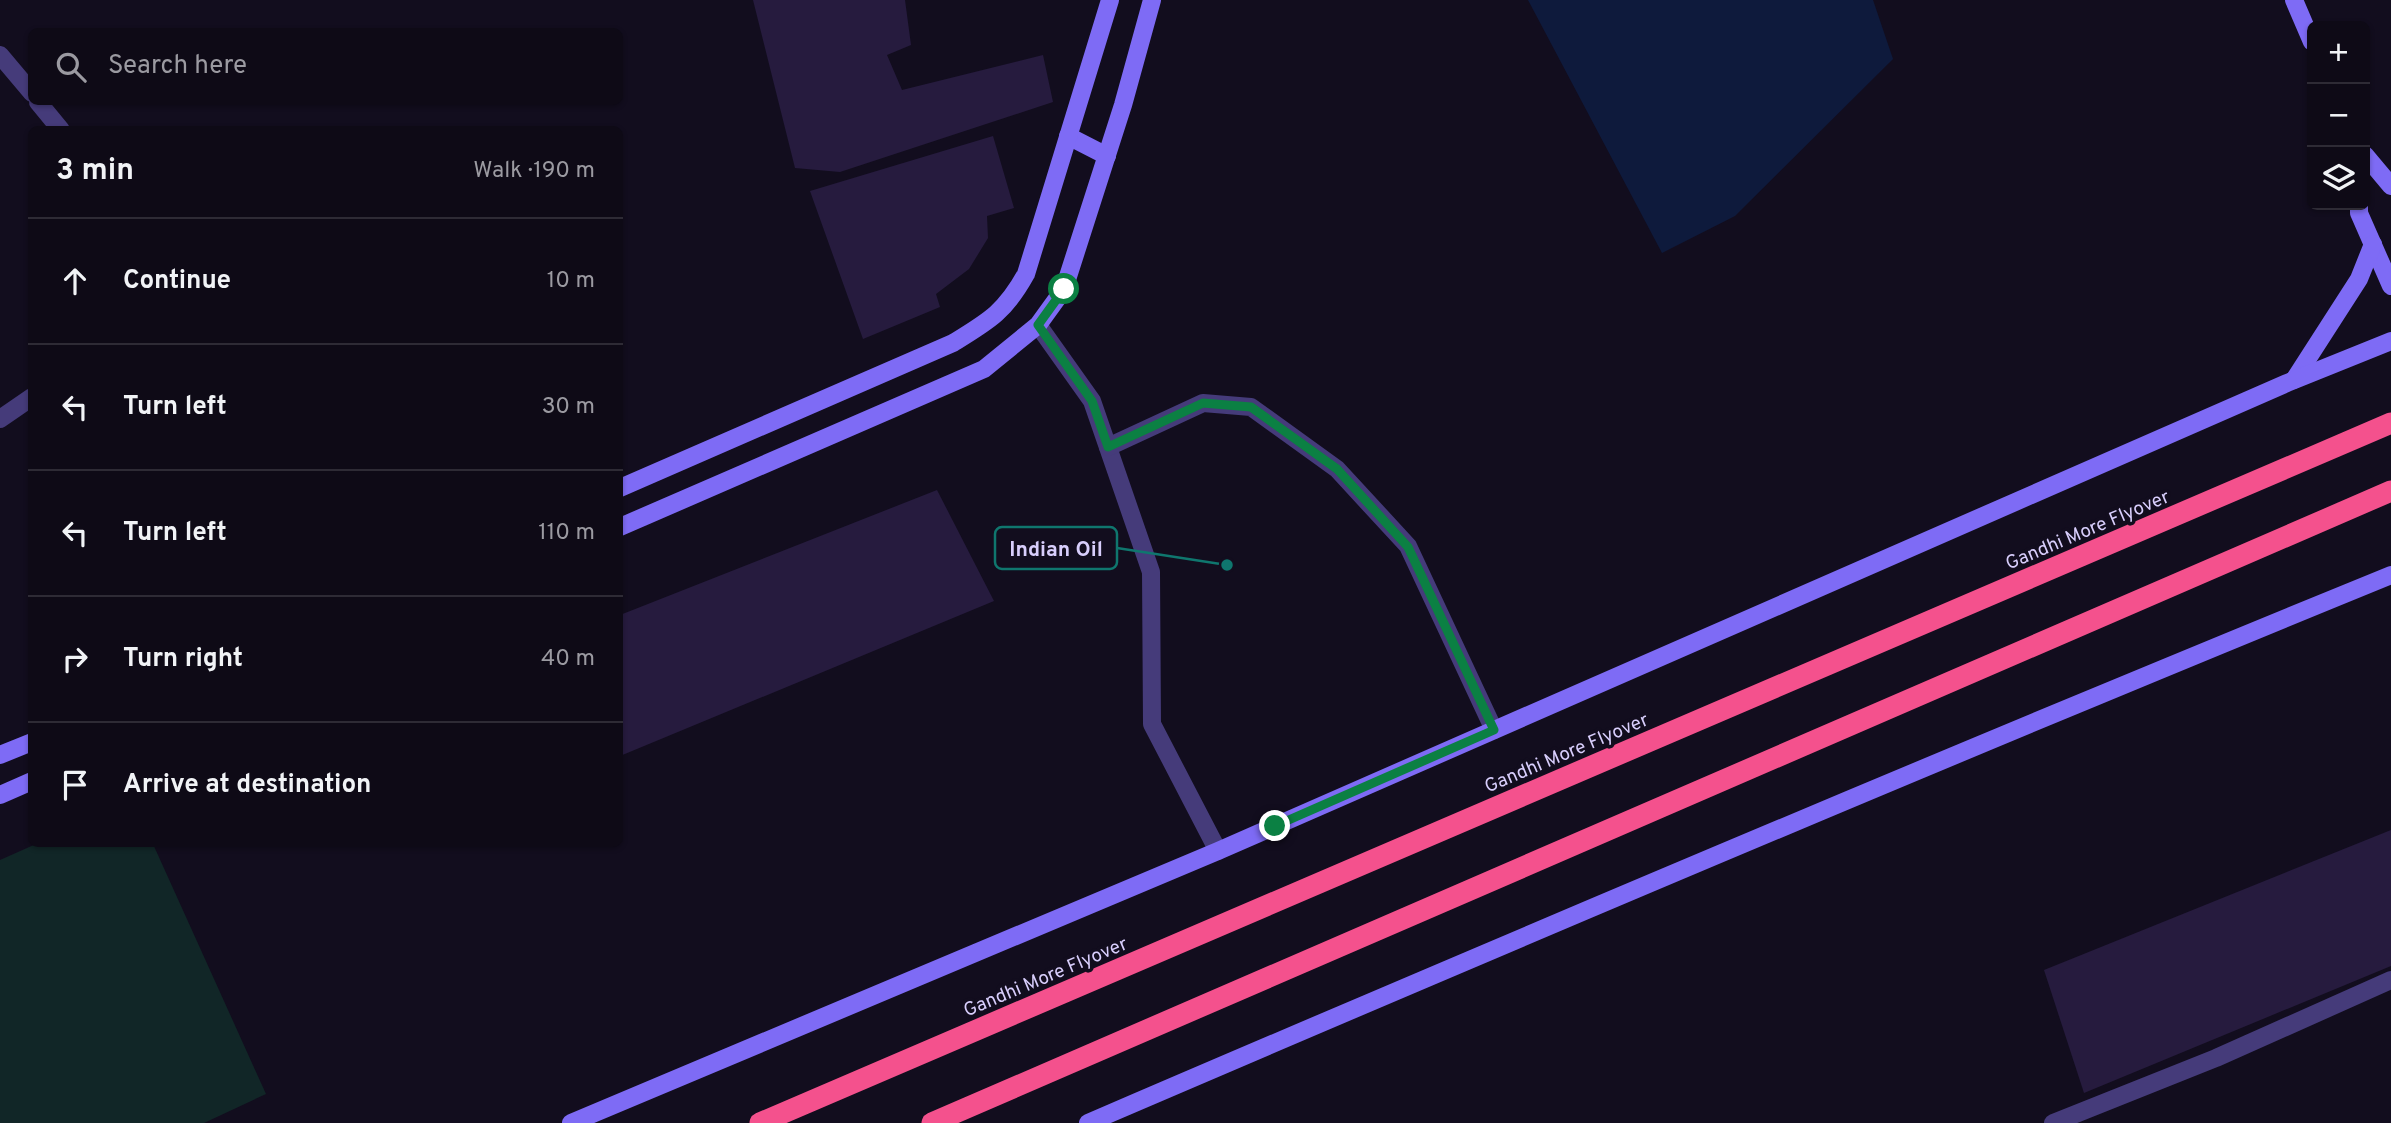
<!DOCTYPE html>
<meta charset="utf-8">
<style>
:root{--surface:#0e0a16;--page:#1c1823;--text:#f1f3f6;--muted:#9b9aa1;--line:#2e2b35}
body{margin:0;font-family:Overpass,sans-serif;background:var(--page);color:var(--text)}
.controls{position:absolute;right:21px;top:21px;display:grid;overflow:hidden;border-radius:10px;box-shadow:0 2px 5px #0004}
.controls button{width:63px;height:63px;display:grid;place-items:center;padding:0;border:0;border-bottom:2px solid var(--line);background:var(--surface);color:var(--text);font:35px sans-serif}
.stop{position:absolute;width:21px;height:21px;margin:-16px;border:5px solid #0b8043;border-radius:50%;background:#fff}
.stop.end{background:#0b8043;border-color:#fff;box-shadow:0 2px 7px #0008}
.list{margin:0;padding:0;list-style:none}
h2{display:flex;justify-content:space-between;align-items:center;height:91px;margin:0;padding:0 28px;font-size:30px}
h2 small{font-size:23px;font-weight:400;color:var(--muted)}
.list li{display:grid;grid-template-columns:46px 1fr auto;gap:21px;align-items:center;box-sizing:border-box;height:126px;padding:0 28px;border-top:2px solid var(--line)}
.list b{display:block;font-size:26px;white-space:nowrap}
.list em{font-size:23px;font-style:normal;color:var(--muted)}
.icon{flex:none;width:38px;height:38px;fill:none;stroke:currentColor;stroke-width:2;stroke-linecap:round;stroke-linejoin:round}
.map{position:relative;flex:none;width:2391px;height:1123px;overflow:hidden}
.search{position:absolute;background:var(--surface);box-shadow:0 2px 5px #0004;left:28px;top:28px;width:595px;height:77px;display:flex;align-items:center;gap:18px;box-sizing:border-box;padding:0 24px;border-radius:10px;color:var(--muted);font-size:26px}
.panel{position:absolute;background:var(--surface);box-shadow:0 2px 5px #0004;left:28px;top:126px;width:595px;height:721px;border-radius:10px}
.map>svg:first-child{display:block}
</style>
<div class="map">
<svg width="2391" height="1123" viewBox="0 0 2391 1123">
<rect width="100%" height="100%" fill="#120d1e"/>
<path fill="#112627" d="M36,844H153L266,1094L204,1123H0V860Z"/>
<path fill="#0e1a3c" d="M1528,0H1873L1893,59L1735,216L1662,253Z"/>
<g fill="#261b3e">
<path d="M753,0H905L911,45L887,55L902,90L1043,55L1053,102L840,172L795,168Z"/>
<path d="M993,136L1014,208L987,216L988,238L969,269L936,294L940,307L863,339L810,191Z"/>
<path d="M937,490L994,601L620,756V615Z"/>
<path d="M2391,830V966L2084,1093L2044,970Z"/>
</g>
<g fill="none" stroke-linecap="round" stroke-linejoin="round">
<g stroke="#453b7a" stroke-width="18">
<path d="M0,55L32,93"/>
<path d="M38,102L61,130"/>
<path d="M1038,325L1092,401L1151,572L1152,724L1218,851"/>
<path d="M0,419L32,397"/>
<path d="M1108,447L1203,403L1251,407L1337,469L1408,546L1494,730"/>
<path d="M2053,1123L2216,1058L2391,980"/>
</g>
<g stroke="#7e6bf5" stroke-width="18">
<path d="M2294,0L2312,42"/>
<path d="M1068,136L1107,156"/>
<path d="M2365,155L2391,186"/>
<path d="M2359,205V213L2391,286"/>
<path d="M2294,380L2359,279L2373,244"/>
<path d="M620,488L953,343C989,321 1005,312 1026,274L1110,0"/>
<path d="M620,527L984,369L1038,325L1064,289L1123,105L1152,0"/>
<path d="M0,755L32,742"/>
<path d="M0,795L32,781"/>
<path d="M571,1123L1218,851L2287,383L2391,341"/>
<path d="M1088,1123C1521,937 1955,753 2391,575"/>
</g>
<g stroke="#f4518d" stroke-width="21">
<path d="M760,1123L2391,423"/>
<path d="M932,1123L2391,491"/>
</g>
</g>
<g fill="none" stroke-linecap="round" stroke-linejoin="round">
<path stroke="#0b8043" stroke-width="9" d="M1064,289L1038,325L1092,401L1108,447L1203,403L1251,407L1337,469L1408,547L1494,730L1275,826"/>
</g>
<g text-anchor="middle" stroke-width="7" stroke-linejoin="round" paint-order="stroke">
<g font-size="19" fill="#d8cefc" stroke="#120d1e">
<text transform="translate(2087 529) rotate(-23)" y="7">Gandhi More Flyover</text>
<text transform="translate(1566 752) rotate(-23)" y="7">Gandhi More Flyover</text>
<text transform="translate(1045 976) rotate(-23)" y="7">Gandhi More Flyover</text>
</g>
</g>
<path fill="none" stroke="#0f766e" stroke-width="2.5" d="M1227 565L1117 548"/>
<circle fill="#0f766e" stroke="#120d1e" stroke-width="2.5" cx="1227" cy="565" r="7"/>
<rect fill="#120d1e" stroke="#0f766e" stroke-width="2.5" x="995" y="527" width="122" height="42" rx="7"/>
<g font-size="21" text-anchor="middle" font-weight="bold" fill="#d8cefc">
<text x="1056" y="556">Indian Oil</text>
</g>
</svg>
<div class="controls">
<button>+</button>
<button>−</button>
<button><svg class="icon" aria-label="layers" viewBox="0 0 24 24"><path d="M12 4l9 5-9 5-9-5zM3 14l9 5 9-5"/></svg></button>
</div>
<div class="stop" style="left:1064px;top:289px"></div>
<div class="stop end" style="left:1275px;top:826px"></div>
<div class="search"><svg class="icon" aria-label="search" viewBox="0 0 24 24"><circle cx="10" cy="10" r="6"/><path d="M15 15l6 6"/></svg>Search here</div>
<section class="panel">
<h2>3 min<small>Walk · 190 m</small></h2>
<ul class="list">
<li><svg class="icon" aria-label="ahead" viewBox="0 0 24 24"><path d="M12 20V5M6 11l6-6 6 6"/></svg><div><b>Continue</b></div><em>10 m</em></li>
<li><svg class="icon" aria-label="left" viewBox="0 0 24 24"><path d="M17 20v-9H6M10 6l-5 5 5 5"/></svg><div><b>Turn left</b></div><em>30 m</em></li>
<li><svg class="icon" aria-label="left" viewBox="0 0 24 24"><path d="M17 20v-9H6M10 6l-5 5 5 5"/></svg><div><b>Turn left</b></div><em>110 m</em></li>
<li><svg class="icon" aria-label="right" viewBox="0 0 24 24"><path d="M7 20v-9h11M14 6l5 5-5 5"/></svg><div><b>Turn right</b></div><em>40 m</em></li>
<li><svg class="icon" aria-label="arrive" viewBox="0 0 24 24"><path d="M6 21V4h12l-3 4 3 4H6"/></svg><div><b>Arrive at destination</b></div></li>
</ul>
</section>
</div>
